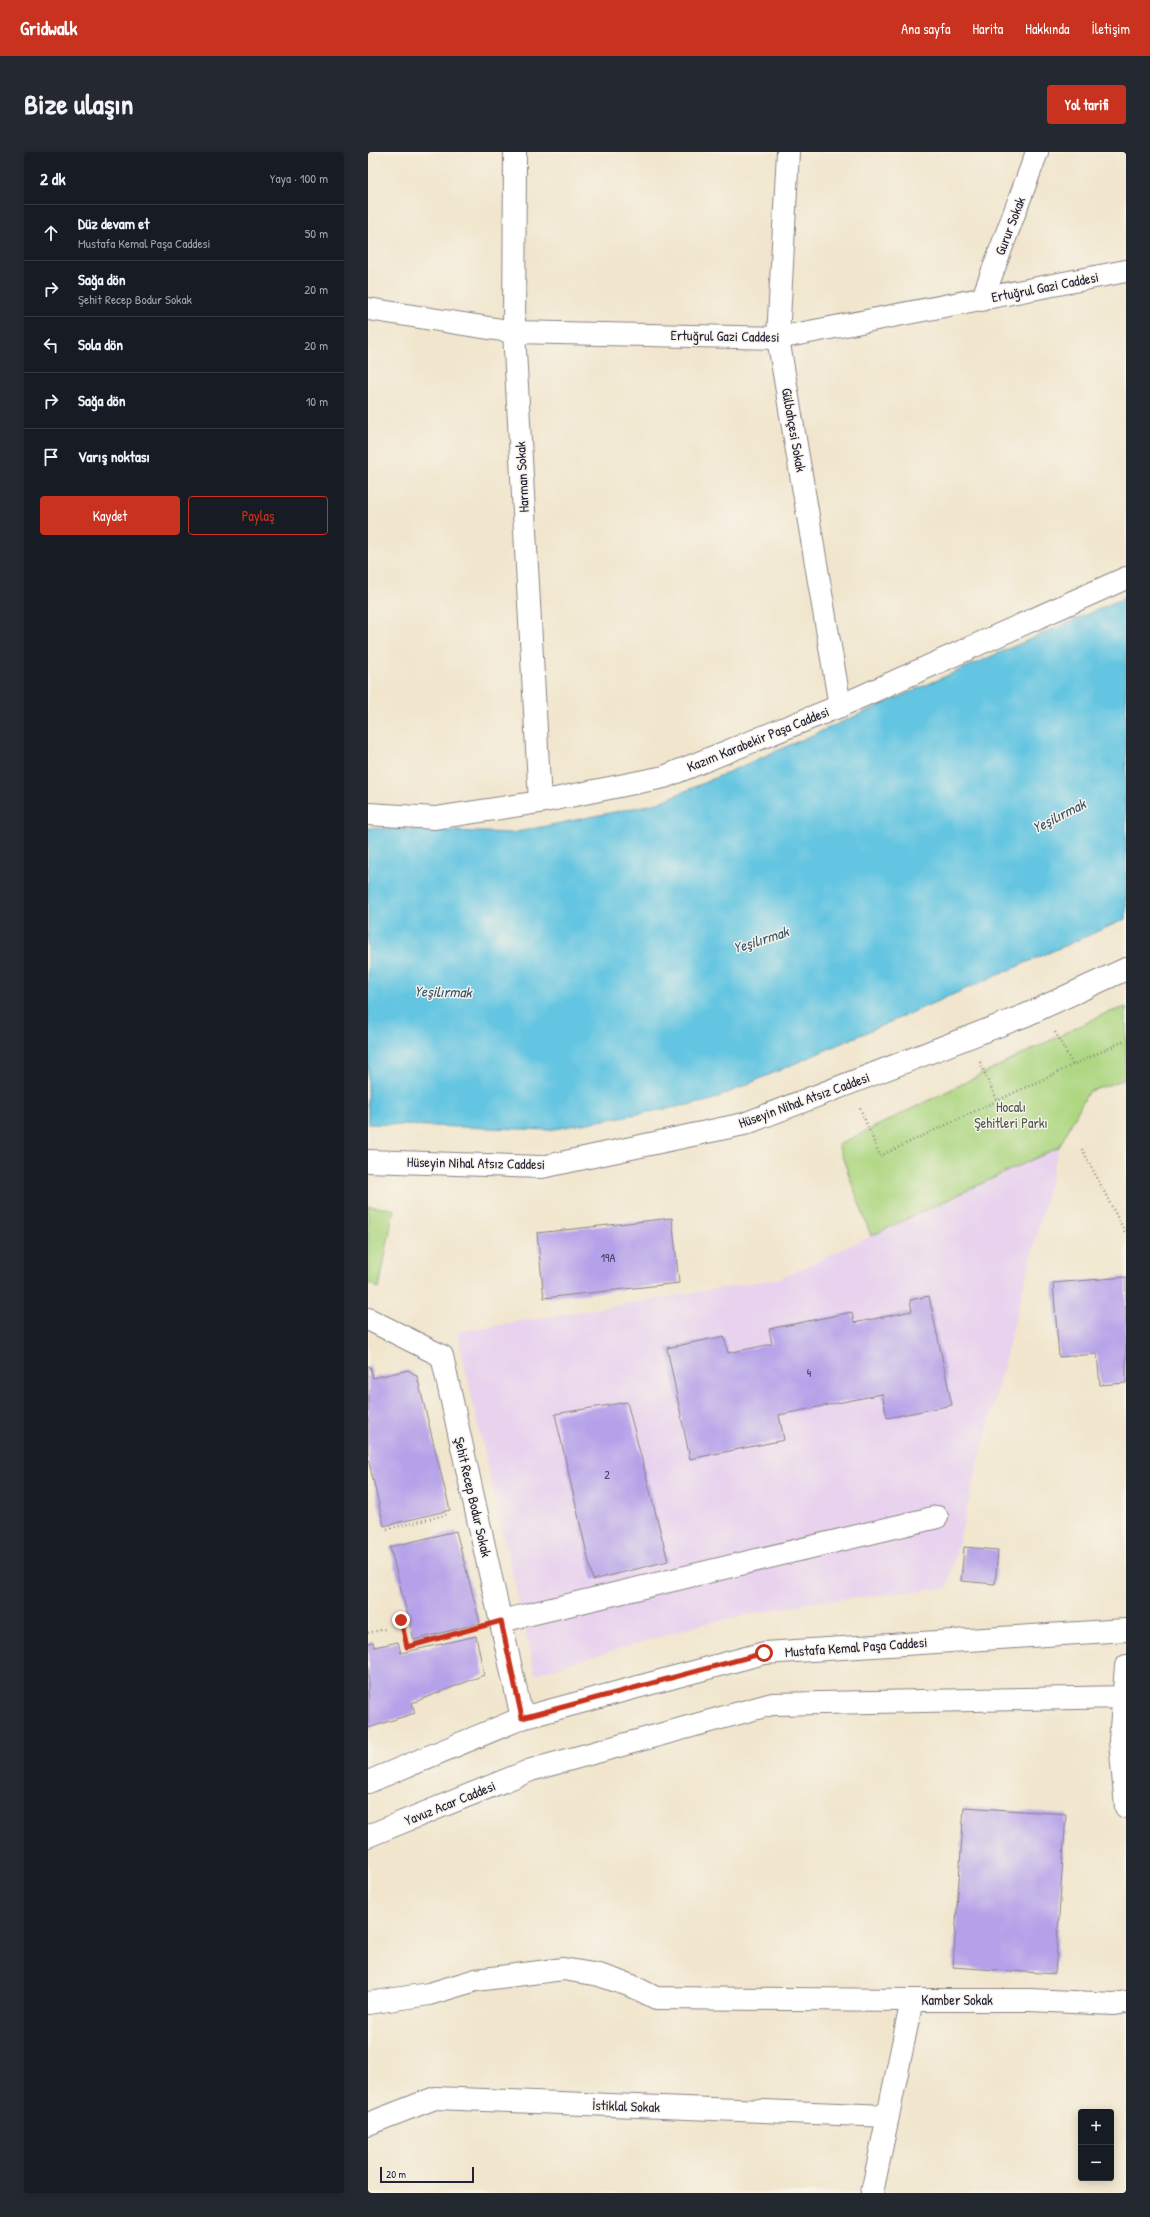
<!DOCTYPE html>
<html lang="tr">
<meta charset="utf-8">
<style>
:root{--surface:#171b24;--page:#242831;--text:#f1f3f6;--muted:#9ea1a6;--line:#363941;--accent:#c8321e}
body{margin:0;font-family:"Patrick Hand",sans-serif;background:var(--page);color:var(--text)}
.controls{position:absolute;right:12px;bottom:12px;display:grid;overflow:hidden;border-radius:4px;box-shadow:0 2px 10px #0003}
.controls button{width:36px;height:36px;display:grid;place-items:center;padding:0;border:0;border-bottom:1px solid var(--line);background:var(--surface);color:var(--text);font:20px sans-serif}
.scale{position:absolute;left:12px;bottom:10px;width:94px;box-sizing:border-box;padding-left:4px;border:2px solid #22223b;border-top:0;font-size:11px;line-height:14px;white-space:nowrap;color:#22223b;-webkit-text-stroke:3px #f7f3e8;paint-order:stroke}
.stop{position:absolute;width:12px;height:12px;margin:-9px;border:3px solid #c8321e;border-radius:50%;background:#fff}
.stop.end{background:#c8321e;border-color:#fff;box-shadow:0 1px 4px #0008}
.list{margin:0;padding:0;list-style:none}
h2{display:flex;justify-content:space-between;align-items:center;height:52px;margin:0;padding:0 16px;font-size:17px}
h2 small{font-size:13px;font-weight:400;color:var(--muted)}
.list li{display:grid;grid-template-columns:26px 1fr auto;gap:12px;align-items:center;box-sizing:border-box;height:56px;padding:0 16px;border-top:1px solid var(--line)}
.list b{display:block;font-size:15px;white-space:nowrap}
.list p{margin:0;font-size:13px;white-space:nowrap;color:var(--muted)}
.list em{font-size:13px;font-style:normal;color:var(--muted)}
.actions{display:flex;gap:8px;padding:12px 16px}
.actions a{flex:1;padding:9px 0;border:1px solid var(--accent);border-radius:4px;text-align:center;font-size:14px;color:var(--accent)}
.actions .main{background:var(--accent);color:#fff}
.icon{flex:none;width:22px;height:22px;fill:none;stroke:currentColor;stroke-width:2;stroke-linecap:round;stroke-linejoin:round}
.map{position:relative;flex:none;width:758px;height:2041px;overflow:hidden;border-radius:4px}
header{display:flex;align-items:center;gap:24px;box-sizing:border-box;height:56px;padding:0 20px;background:var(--accent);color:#fff}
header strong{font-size:19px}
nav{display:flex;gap:22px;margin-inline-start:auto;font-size:14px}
.intro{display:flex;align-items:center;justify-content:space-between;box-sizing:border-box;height:96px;padding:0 24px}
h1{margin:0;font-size:28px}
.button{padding:10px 18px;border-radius:4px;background:var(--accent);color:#fff;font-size:14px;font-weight:700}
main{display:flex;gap:24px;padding:0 24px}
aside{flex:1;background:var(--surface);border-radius:4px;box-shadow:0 2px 10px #0003}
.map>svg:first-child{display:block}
</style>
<header>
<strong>Gridwalk</strong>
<nav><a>Ana sayfa</a><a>Harita</a><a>Hakkında</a><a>İletişim</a></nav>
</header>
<div class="intro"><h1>Bize ulaşın</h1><a class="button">Yol tarifi</a></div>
<main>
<aside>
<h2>2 dk<small>Yaya · 100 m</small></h2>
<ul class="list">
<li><svg class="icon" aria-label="ahead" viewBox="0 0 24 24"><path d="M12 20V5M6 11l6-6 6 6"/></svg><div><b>Düz devam et</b><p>Mustafa Kemal Paşa Caddesi</p></div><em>50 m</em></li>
<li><svg class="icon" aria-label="right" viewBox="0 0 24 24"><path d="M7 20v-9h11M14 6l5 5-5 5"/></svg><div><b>Sağa dön</b><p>Şehit Recep Bodur Sokak</p></div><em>20 m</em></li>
<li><svg class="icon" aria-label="left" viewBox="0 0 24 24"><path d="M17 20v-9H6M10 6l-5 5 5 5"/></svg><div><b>Sola dön</b></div><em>20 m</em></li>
<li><svg class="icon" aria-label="right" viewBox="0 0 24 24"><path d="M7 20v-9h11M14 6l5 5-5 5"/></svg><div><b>Sağa dön</b></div><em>10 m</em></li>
<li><svg class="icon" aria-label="arrive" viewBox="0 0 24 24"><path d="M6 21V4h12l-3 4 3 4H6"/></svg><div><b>Varış noktası</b></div></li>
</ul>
<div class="actions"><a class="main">Kaydet</a><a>Paylaş</a></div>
</aside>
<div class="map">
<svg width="758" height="2041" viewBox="0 0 758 2041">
<rect width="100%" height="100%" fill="#f7f3e8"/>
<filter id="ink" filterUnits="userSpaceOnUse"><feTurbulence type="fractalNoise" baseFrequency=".025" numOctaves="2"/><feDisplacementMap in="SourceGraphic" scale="8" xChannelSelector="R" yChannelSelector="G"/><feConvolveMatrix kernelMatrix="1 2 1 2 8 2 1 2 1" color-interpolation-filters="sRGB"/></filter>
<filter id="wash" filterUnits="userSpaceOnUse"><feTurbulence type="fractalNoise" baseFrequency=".012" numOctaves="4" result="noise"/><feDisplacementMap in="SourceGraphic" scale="16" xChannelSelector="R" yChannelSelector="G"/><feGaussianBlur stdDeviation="0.9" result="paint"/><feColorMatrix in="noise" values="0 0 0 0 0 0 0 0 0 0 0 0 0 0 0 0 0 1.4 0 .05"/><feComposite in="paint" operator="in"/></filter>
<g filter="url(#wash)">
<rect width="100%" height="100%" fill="#f1e6cd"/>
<path fill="#e8d2ee" d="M691,995L579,1436L446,1450L335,1472L167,1522L89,1180L413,1126Z"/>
<g fill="#aed782" stroke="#687c5e">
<path d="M758,855V927L720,940L691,995L503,1084L470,993L736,862Z"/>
<path d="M0,1054L26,1057L11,1136L0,1131Z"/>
</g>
<path fill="#63c5e1" stroke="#42748e" d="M758,445V767L341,949L181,978L0,972V676L144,681L290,651Z"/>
<g id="blocks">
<g fill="#b5a1e9">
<path d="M304,1066L311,1131L176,1146L169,1081Z"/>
<path d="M758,1125V1231L732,1233L729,1202L691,1205L685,1131Z"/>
<path d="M561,1144L584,1253L519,1266L514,1242L411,1263L416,1288L322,1307L299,1196L356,1184L360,1201L404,1192L401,1177L484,1160L486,1171L544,1159L542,1148Z"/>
<path d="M0,1214H2L5,1226L40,1218L49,1224L82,1358L16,1374L0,1306Z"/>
<path d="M259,1250L300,1409L225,1428L187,1262Z"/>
<path d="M88,1379L112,1471L46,1488L22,1395Z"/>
<path d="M596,1395L630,1398L627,1432L593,1429Z"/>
<path d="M108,1484L116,1523L44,1551L47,1561L0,1576V1491L5,1490L6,1495L30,1490L33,1501Z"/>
<path d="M596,1655L698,1662L687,1822L585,1815Z"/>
</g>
</g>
</g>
<g filter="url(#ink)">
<use href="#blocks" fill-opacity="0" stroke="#8a8484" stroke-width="1"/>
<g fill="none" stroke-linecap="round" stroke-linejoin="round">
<g stroke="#8a8484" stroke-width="24">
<g id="minor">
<path d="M147,0L146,180L172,650"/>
<path d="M420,0L410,186L472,554"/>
<path d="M614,148L669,0"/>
<path d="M0,157L146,180L410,186L758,119"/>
<path d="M0,662L67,666L172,650L296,625L472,554L758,426"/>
<path d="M0,1009L174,1015L376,972L658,863L758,817"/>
<path d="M0,1167L74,1204L154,1566"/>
<path d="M133,1469L569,1365"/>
<path d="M758,1514L752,1589L758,1655"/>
<path d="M0,1851L61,1842L108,1828L195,1817L231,1823L264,1834L288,1846L544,1848"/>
<path d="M0,1972L67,1946L520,1964"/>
<path d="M504,2041L544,1848H662L746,1852L758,1850"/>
</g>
</g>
<g stroke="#8a8484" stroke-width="24">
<g id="major">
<path d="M0,1630L154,1566L396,1501L758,1478"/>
<path d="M0,1684L163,1618L404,1552L758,1545"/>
</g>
</g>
<g stroke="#8a8484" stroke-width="2.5" stroke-dasharray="1 3" stroke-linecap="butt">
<path d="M687,880L705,913"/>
<path d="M612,910L629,949"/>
<path d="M492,956L512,1004L758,888"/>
<path d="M714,997L758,1082"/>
<path d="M19,1377L81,1362"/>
<path d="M33,1468L39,1495L106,1477"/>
<path d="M0,1481L17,1477"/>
</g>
<use href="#minor" stroke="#fff" stroke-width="22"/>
<use href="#major" stroke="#fff" stroke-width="22"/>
</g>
</g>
<g fill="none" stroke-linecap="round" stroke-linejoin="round" filter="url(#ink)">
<path stroke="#c8321e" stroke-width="5" d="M33,1468L39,1495L133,1469L154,1566L396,1501"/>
</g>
<g text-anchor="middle" stroke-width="3" stroke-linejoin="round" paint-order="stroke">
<g font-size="12" fill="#474266">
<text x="240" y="1110">19A</text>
<text x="441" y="1225">4</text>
<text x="239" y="1327">2</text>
</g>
<g font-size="14" fill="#22223b" stroke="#f7f3e8">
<text transform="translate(642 74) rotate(-69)" y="5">Gurur Sokak</text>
<text transform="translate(677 135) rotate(-11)" y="5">Ertuğrul Gazi Caddesi</text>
<text transform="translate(357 184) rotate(1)" y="5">Ertuğrul Gazi Caddesi</text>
<text transform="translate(426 278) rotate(80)" y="5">Gülbahçesi Sokak</text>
<text transform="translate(154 325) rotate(-93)" y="5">Harman Sokak</text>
<text transform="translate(390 587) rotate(-22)" y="5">Kazım Karabekir Paşa Caddesi</text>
<text transform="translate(436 948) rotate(-20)" y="5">Hüseyin Nihal Atsız Caddesi</text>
<text transform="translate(108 1011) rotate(1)" y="5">Hüseyin Nihal Atsız Caddesi</text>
<text transform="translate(105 1345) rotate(77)" y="5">Şehit Recep Bodur Sokak</text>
<text transform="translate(488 1495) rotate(-4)" y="5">Mustafa Kemal Paşa Caddesi</text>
<text transform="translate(82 1651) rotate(-22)" y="5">Yavuz Acar Caddesi</text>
<text x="589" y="1853">Kamber Sokak</text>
<text transform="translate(258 1954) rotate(2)" y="5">İstiklal Sokak</text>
</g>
<g font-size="14" fill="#4c5850" stroke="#f7f3e8">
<text x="643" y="960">Hocalı<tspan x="643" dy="16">Şehitleri Parkı</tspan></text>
</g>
<g font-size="15" font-style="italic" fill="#36536d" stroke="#f7f3e8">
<text transform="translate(691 664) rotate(-27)" y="5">Yeşilırmak</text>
<text transform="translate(393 788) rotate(-18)" y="5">Yeşilırmak</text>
<text transform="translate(75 840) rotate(1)" y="5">Yeşilırmak</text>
</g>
</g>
</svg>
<div class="controls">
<button>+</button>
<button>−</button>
</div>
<div class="scale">20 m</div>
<div class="stop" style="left:396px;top:1501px"></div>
<div class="stop end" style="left:33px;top:1468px"></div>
</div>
</main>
